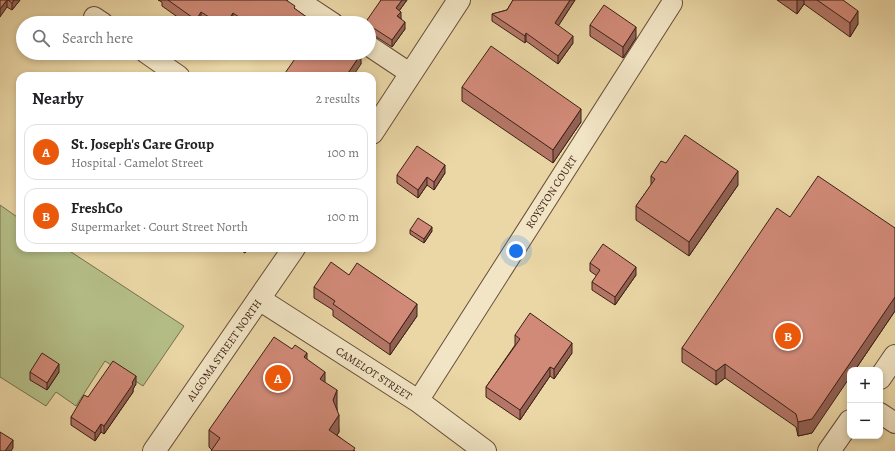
<!DOCTYPE html>
<meta charset="utf-8">
<style>
:root{--surface:#fff;--page:#f6f6f6;--text:#202124;--muted:#757577;--line:#e0e0e0;--accent:#ea580c}
body{margin:0;font-family:Alegreya,serif;background:var(--page);color:var(--text)}
.controls{position:absolute;right:12px;bottom:12px;display:grid;overflow:hidden;border-radius:8px;box-shadow:0 2px 6px #0003}
.controls button{width:36px;height:36px;display:grid;place-items:center;padding:0;border:0;border-bottom:1px solid var(--line);background:var(--surface);color:var(--text);font:20px sans-serif}
.you{position:absolute;left:516px;top:251px;width:14px;height:14px;margin:-10px;border:3px solid #fff;border-radius:50%;background:#1a73e8;box-shadow:0 0 0 6px #1a73e833}
.badge{display:grid;place-items:center;width:26px;height:26px;border-radius:50%;background:var(--accent);color:#fff;font-size:13px;font-weight:700}
.pin{position:absolute;translate:-50% -50%;border:2px solid #fff;box-shadow:0 1px 4px #0006}
.list{margin:0;padding:0;list-style:none}
h2{display:flex;justify-content:space-between;align-items:center;height:52px;margin:0;padding:0 16px;font-size:17px}
h2 small{font-size:13px;font-weight:400;color:var(--muted)}
.list li{display:grid;grid-template-columns:26px 1fr auto;gap:12px;align-items:center;box-sizing:border-box;height:56px;margin:0 8px 8px;padding:0 8px;border:1px solid var(--line);border-radius:12px}
.list b{display:block;font-size:15px;white-space:nowrap}
.list p{margin:0;font-size:13px;white-space:nowrap;color:var(--muted)}
.list em{font-size:13px;font-style:normal;color:var(--muted)}
.icon{flex:none;width:22px;height:22px;fill:none;stroke:currentColor;stroke-width:2;stroke-linecap:round;stroke-linejoin:round}
.map{position:relative;flex:none;width:895px;height:451px;overflow:hidden}
.search{position:absolute;background:var(--surface);box-shadow:0 2px 6px #0003;left:16px;top:16px;width:360px;height:44px;display:flex;align-items:center;gap:10px;box-sizing:border-box;padding:0 14px;border-radius:22px;color:var(--muted);font-size:15px}
.panel{position:absolute;background:var(--surface);box-shadow:0 2px 6px #0003;left:16px;top:72px;width:360px;height:180px;border-radius:12px}
.map>svg:first-child{display:block}
</style>
<div class="map">
<svg width="895" height="451" viewBox="0 0 895 451">
<rect width="100%" height="100%" fill="#ebd7a6"/>
<filter id="stains"><feTurbulence type="fractalNoise" baseFrequency=".005" numOctaves="4"/><feColorMatrix values="0 0 0 0 .2 0 0 0 0 .09 0 0 0 0 .02 0 0 0 .5 -.17"/></filter>
<radialGradient id="worn" r=".72"><stop offset=".6" stop-color="#630" stop-opacity="0"/><stop offset="1" stop-color="#630" stop-opacity=".3"/></radialGradient>
<path fill="#b5bf88" stroke="#78704f" d="M0,205L20,219V248H65L184,326L143,386L105,361L76,406L56,392L46,406L0,377Z"/>
<g fill="none" stroke-linecap="round" stroke-linejoin="round">
<g stroke="#674e3a" stroke-width="22">
<g id="minor">
<path d="M298,0L333,23"/>
<path d="M94,17L103,23"/>
<path d="M369,46L411,74"/>
<path d="M146,53L179,76"/>
<path d="M418,401L672,3"/>
<path d="M880,413L895,423"/>
</g>
</g>
<g stroke="#674e3a" stroke-width="24">
<g id="tertiary">
<path d="M372,133L459,0"/>
<path d="M259,299L418,401L485,451"/>
<path d="M880,378L895,356"/>
<path d="M154,451L294,248"/>
<path d="M829,451L850,421"/>
</g>
</g>
<use href="#minor" stroke="#f2e5c5" stroke-width="20"/>
<use href="#tertiary" stroke="#f2e5c5" stroke-width="22"/>
</g>
<g fill="#b47767" stroke="#3b2016">
<path d="M0,0H20L12,10L7,7Z"/>
<path d="M158,0H286L295,9L315,23H203L201,22L200,23H186L162,6V2Z"/>
<path d="M381,0H407L399,11L401,19L405,29L392,47L375,36L369,35V23Z"/>
<path d="M513,0H575L558,26L573,43L558,64L526,41L525,43L492,21V14L507,10Z"/>
<path d="M777,0H843L858,24L850,37L804,4L797,14Z"/>
<path d="M590,25L636,38L623,58L590,36Z"/>
<path d="M294,53H359L361,64L297,56Z"/>
<path d="M462,87L581,122L553,163L462,101Z"/>
<path d="M666,163L738,185L689,256L636,220V206L651,185V176Z"/>
<path d="M445,173L434,190L427,185L418,198L397,183V175Z"/>
<path d="M790,217L895,228V311L855,370H850L812,433L798,436L796,427L725,378L716,385L682,362V348Z"/>
<path d="M410,230L432,231L424,243L410,234Z"/>
<path d="M237,248H248L245,253Z"/>
<path d="M590,263L636,275L615,305L592,290V282L597,276L590,271Z"/>
<path d="M349,275L417,316L390,355L333,316V310L314,298V287Z"/>
<path d="M515,335L572,353L554,379L550,376L520,420L486,397V387L515,345Z"/>
<path d="M292,349L307,359L325,383L337,408L339,432L337,435L355,451L212,450L209,447V430Z"/>
<path d="M30,372H59L47,390L30,380Z"/>
<path d="M136,384L133,389V392L104,434L101,432L95,441L71,425V417L88,397Z"/>
</g>
<g fill="#926154" stroke="#3b2016">
<path d="M7,0V7L0,17V9Z"/>
<path d="M14,0H20L12,10V3Z"/>
<path d="M402,0H407L396,15V8Z"/>
<path d="M570,0H575L555,31V23Z"/>
<path d="M797,0H804V4L797,14Z"/>
<path d="M858,11V24L850,37V23Z"/>
<path d="M201,12V22L200,23H196V20Z"/>
<path d="M401,12V19L397,16Z"/>
<path d="M233,13V23H227V22Z"/>
<path d="M220,17V23H217V22Z"/>
<path d="M405,22V29L392,47V40Z"/>
<path d="M636,27V38L623,58V47Z"/>
<path d="M526,33V41L525,43V36Z"/>
<path d="M573,36V43L558,64V56Z"/>
<path d="M361,54V64L353,76H346Z"/>
<path d="M581,109V122L553,163V150Z"/>
<path d="M445,165V173L434,190V182Z"/>
<path d="M738,171V185L689,256V242Z"/>
<path d="M427,177V185L418,198V190Z"/>
<path d="M432,227V231L424,243V239Z"/>
<path d="M245,248H248L245,253Z"/>
<path d="M636,267V275L615,305V297Z"/>
<path d="M895,297V311L855,370H850V377L812,433L798,436V422Z"/>
<path d="M417,304V316L390,355V344Z"/>
<path d="M572,343V353L554,379V369Z"/>
<path d="M307,353V370L304,357Z"/>
<path d="M59,364V372L47,390V383Z"/>
<path d="M725,364V378L716,385V371Z"/>
<path d="M550,367V376L520,420V410Z"/>
<path d="M325,372V389L320,379Z"/>
<path d="M136,376V384L133,389V392L104,434V426Z"/>
<path d="M337,390V408L333,417V400Z"/>
<path d="M339,415V432L329,447V430Z"/>
<path d="M101,424V432L95,441V433Z"/>
<path d="M13,440V448L11,451H5Z"/>
</g>
<g fill="#d18a78" stroke="#3b2016">
<path d="M0,0H7L0,9Z"/>
<path d="M8,0H14L12,3Z"/>
<path d="M168,0H286L295,6L294,8L315,23H248L233,13L227,22L220,17L217,22L201,12L196,20Z"/>
<path d="M381,0H402L396,8L401,12L397,16L405,22L392,40L375,29L369,28V23H365Z"/>
<path d="M513,0H570L555,23L573,36L558,56L526,33L525,36L492,14L507,10Z"/>
<path d="M817,0H843L858,11L850,23Z"/>
<path d="M604,5L636,27L623,47L590,25Z"/>
<path d="M491,46L581,109L553,150L462,87Z"/>
<path d="M299,53H359L361,54L346,76H283Z"/>
<path d="M685,135L738,171L689,242L636,206L655,179L651,176L661,161L666,163Z"/>
<path d="M417,146L445,165L434,182L427,177L418,190L397,175Z"/>
<path d="M818,176L895,228V297L812,419L798,422L796,414L725,364L716,371L682,348L777,208L790,217Z"/>
<path d="M418,218L432,227L424,239L410,230Z"/>
<path d="M603,244L636,267L615,297L592,282L600,270L590,263Z"/>
<path d="M331,262L349,275L357,263L417,304L390,344L333,304L335,301L314,287Z"/>
<path d="M530,313L572,343L554,369L550,367L520,410L486,387L520,339L515,335Z"/>
<path d="M274,337L292,349L295,345L307,353L304,357L325,372L320,379L337,390L333,400L339,415L329,430L355,448L353,451H211L220,438L209,430Z"/>
<path d="M42,353L59,364L47,383L30,372Z"/>
<path d="M113,361L136,376L132,383L133,384L104,426L101,424L95,433L71,417L84,395L88,397Z"/>
<path d="M0,432L13,440L5,451H0Z"/>
</g>
<g text-anchor="middle" stroke-width="3" stroke-linejoin="round" paint-order="stroke">
<g font-size="11" fill="#3b2016" stroke="#f2e5c5">
<text transform="translate(551 192) rotate(-57)" y="4">ROYSTON COURT</text>
<text transform="translate(224 350) rotate(-55)" y="4">ALGOMA STREET NORTH</text>
<text transform="translate(374 373) rotate(33)" y="4">CAMELOT STREET</text>
</g>
</g>
<rect width="100%" height="100%" filter="url(#stains)"/>
<rect width="100%" height="100%" fill="url(#worn)"/>
</svg>
<div class="controls">
<button>+</button>
<button>−</button>
</div>
<div class="you"></div>
<div class="pin badge" style="left:278px;top:378px">A</div>
<div class="pin badge" style="left:788px;top:336px">B</div>
<div class="search"><svg class="icon" aria-label="search" viewBox="0 0 24 24"><circle cx="10" cy="10" r="6"/><path d="M15 15l6 6"/></svg>Search here</div>
<section class="panel">
<h2>Nearby<small>2 results</small></h2>
<ul class="list">
<li><span class="badge">A</span><div><b>St. Joseph's Care Group</b><p>Hospital · Camelot Street</p></div><em>100 m</em></li>
<li><span class="badge">B</span><div><b>FreshCo</b><p>Supermarket · Court Street North</p></div><em>100 m</em></li>
</ul>
</section>
</div>
